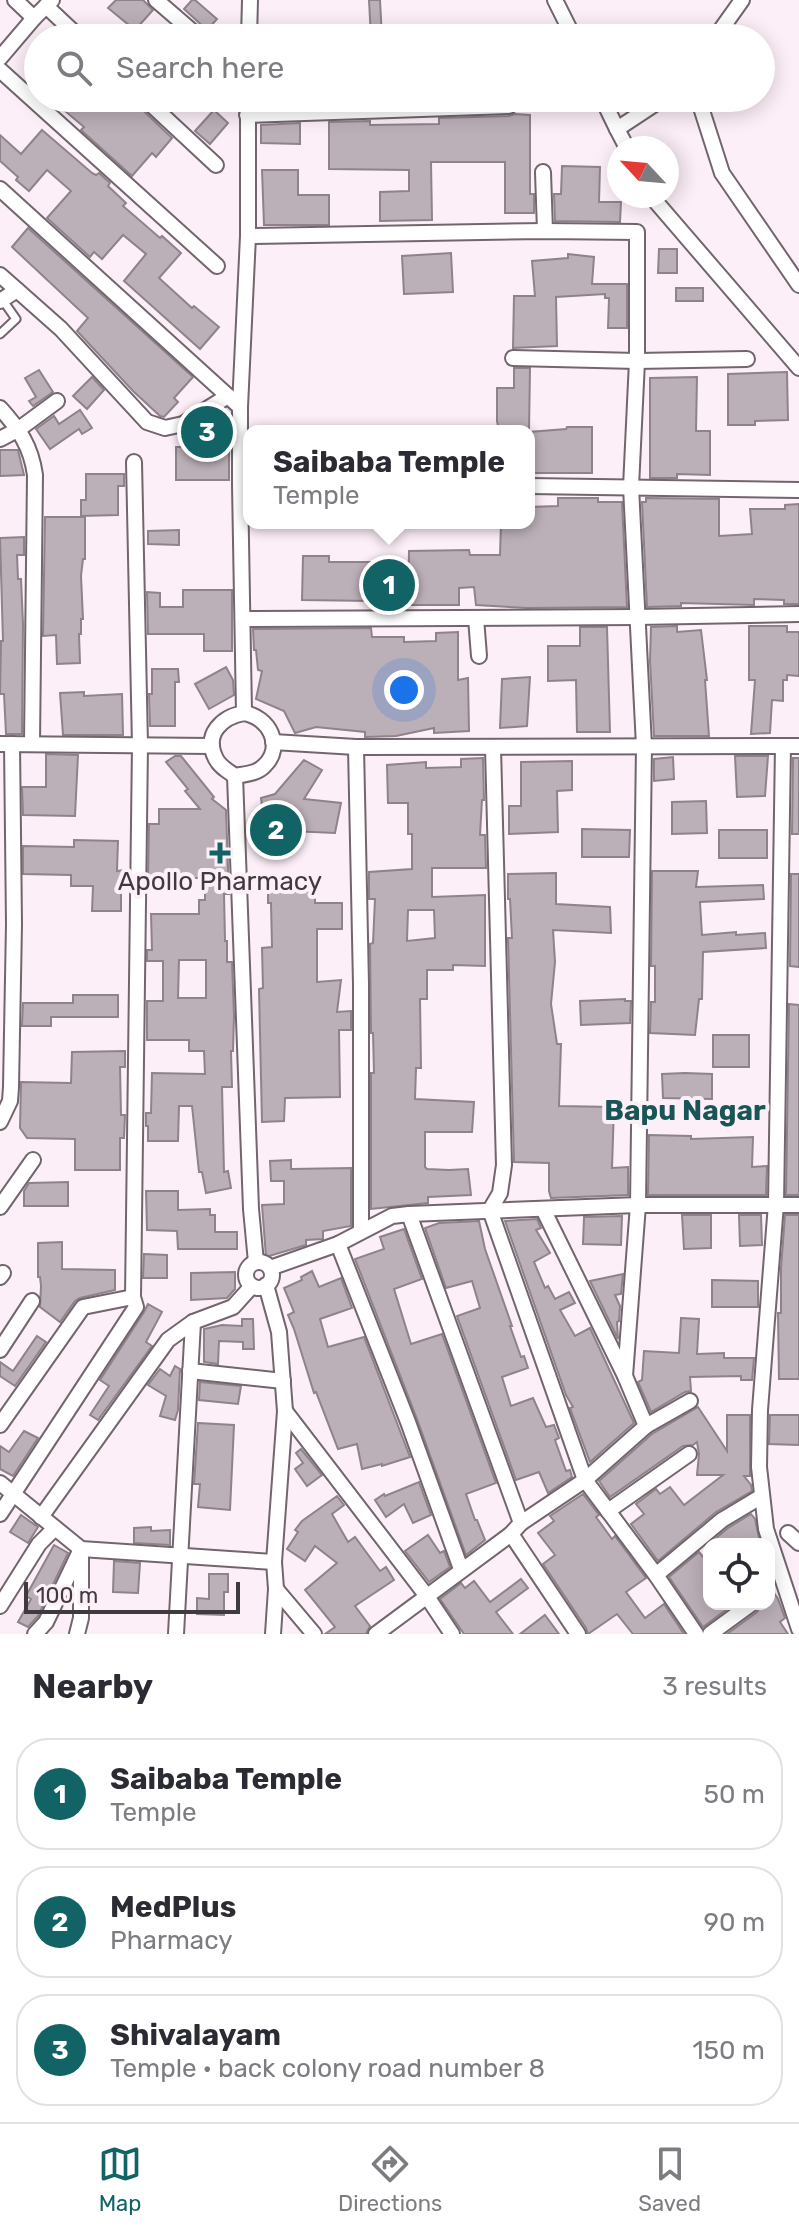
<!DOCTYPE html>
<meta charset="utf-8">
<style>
:root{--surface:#fff;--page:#f2f2f3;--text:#2b2b33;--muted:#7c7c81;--line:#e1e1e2;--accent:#126365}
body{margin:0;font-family:Rubik,sans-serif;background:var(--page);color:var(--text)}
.controls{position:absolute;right:24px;bottom:24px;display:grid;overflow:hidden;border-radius:16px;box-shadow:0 4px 20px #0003}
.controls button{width:72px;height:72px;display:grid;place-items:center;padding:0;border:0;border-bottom:2px solid var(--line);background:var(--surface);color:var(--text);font:40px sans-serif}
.compass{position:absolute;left:607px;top:136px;width:72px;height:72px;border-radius:50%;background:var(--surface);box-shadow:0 4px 20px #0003;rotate:296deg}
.scale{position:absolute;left:24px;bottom:20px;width:216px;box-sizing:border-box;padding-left:8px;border:4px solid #3f3a3e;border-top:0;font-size:22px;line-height:28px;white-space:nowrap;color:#3f3a3e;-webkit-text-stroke:6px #fdeff8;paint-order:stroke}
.you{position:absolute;left:404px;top:690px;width:28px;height:28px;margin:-20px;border:6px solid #fff;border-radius:50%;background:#1a73e8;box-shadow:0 0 0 12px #1a73e833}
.badge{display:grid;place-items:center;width:52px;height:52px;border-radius:50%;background:var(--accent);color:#fff;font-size:26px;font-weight:700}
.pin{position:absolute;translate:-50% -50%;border:4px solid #fff;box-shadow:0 2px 8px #0006}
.popup{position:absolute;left:243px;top:425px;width:292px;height:104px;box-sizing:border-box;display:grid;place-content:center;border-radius:16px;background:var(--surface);filter:drop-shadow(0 2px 6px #0005);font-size:26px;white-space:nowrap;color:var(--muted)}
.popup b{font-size:30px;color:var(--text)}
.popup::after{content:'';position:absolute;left:50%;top:100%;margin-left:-16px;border:16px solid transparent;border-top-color:var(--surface)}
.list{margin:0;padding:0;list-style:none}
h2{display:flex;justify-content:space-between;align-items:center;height:104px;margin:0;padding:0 32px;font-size:34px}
h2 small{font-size:26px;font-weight:400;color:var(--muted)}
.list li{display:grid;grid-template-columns:52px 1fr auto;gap:24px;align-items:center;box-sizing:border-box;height:112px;margin:0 16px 16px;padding:0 16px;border:2px solid var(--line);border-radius:32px}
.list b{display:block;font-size:30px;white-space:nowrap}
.list p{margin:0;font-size:26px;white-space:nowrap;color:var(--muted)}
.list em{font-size:26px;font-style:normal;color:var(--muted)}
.icon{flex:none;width:44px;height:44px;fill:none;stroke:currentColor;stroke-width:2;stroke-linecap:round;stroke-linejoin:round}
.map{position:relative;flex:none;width:799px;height:1634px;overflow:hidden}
.search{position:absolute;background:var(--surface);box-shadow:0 4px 20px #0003;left:24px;right:24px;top:24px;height:88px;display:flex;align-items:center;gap:20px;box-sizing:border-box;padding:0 28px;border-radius:44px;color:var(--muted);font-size:30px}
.sheet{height:488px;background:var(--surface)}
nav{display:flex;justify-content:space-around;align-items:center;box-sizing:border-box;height:112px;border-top:2px solid var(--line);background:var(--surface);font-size:22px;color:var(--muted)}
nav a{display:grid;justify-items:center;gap:4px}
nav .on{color:var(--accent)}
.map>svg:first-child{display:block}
</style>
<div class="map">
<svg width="799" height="1634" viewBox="0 0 799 1634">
<rect width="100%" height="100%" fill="#fdeff8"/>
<g fill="#bcb0b8" stroke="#8e828b" stroke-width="2" fill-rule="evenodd">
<path d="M116,0H143L153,10L135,30L108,8Z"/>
<path d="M192,0H195L217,19L207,30L184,9Z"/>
<path d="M369,0H380L382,38H371Z"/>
<path d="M77,98H130L172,138L156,157L152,153L132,176L81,130L84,127L65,111Z"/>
<path d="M214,110L228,123L210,144L195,131Z"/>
<path d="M515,114L530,115V194H534V213H505V162H431L432,220L380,221V192L409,191V170L329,169V122L370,121V125L439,124V118L509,116Z"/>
<path d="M300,123V144L261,143V125Z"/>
<path d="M42,130L92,173L96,175L99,173L110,183L108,186L126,203L123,206L160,238L162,236L181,253L159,278L192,308L194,306L219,327L200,349L124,281L146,254L123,235L102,259L94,252L90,257L47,218L71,191L47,170L29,191L16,180L18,177L0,161V135L21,154Z"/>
<path d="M562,166L600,167L599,202H621L620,222L555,221L554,194H561Z"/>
<path d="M262,170H298V195H329V225H264Z"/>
<path d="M28,228L193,377L174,398L178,402L164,417L160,416L133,391L77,331L88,318L12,247Z"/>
<path d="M659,249H677V273H658Z"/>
<path d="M451,253L453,292L404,294L402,256Z"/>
<path d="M568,254L594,257L592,284H627V328H608L609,298H605V294L556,297L557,346L513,348L514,296H535L532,261L568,258Z"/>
<rect x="676" y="288" width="27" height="13"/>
<path d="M514,368H530L529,431H499L497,421V388H514Z"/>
<path d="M39,370L53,392L33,406L29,401L36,397L25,378Z"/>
<path d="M787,372L788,420L755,421V425H728V374Z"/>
<path d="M92,377L104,390L87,409L73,396Z"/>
<path d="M697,377L696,431H710V475L677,474V478H650V378Z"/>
<path d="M80,410L92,428L82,434L79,429L50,449L36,429L54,416L59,424Z"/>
<path d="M567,427H592V473H529V432L566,429Z"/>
<rect x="176" y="447" width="53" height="33"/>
<path d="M0,450H18L24,475L0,476Z"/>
<path d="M86,474H124V486H118V515L81,516V500H86Z"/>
<path d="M558,498H598V502H622L627,607L527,608L476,605L474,587L459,588V605H408L409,551L469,550L470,555H500L501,523H530L529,507L558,506Z"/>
<path d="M646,498L719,499V536L752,534L750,509H785V505L799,504V604H784V600L754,599V605L681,603V606L647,607L642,502H646Z"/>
<path d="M45,517H85V559H83L81,576L83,619H81V634H79L80,663L57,664L56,635L43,636Z"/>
<path d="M179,530V545L148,544V531Z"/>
<path d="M24,537V555H17L18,579H21L23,624L22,734H6L4,694H0L1,641H3L0,538Z"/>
<path d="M303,556H329V562H373L372,601L302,600Z"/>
<path d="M183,590H232V651H204V634H148L147,592L160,593V607H183Z"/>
<path d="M677,626V632L701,630L707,680H705L709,736H654L650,661L651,627Z"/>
<path d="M749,626H787V632H799V676L787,675V680H783V701L772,700L770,733L751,734L755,680H749Z"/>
<path d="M580,627H607L610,732H577L576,680L548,681V646H580Z"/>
<path d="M371,628L372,637H404V642L436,641V633L458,632V680L468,678L469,731L434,733V728L396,736L365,737V732L316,727L295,733L284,711L256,699L262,671L258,670L256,650H254L253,629Z"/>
<path d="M226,667L233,680L234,695L209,709L195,684Z"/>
<path d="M152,669H178L179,682H175V726H150L149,694H152Z"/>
<path d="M530,677L527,726L500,728L502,679Z"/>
<path d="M84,692V696L122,694L123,735H63L60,693Z"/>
<path d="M46,754L78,755L75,816L23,815L22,787H46Z"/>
<path d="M175,756H181L214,797L212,799L226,810L229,894H224L225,941H227V962H232L234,1016L233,1051H231L232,1087H222L224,1172L228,1171L231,1188L206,1193L202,1172H199L192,1106H179L178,1141H148V1126H146V1113H151L152,1073L205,1074L204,1051H189V1040H147V1001H163V961H147V950H152L151,914H199V900H205V878H148L149,824H159V809H200L185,791L188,789L166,762ZM179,960H206V998H178Z"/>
<path d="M735,756H768L765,796L737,797Z"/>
<path d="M673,757L674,779L654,781V759Z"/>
<path d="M483,758L484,800H482L480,835H485L486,868H432V897L485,895V966L453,965V970H427V999H420L421,1068H416L415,1099L474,1102L472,1132H425V1167L427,1169L449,1170L468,1169L471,1195L428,1197V1203L371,1209V1073H374L373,1033H371L370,944L373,943L375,899H369V872L412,869V834H408V803H388L387,765L426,762V768L461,767V759ZM408,910H434L435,938L407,941Z"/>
<path d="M793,758H799V834H792Z"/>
<path d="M304,760L322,770L304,799L341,803L335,833L290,831V842L266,841L261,798L275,794Z"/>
<path d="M572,761V790L557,791L558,832L509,834V806H521V762Z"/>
<path d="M706,801L707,833L672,834V802Z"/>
<path d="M582,829L630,830L629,857H582Z"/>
<rect x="719" y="830" width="48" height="28"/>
<path d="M74,840L118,841L117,871L125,870V886H121V911H92L93,886H71V875L23,874V846L74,847Z"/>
<path d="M652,871H698L696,887L763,885L764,899L700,902L702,935L736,932V935L765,933L766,948L703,952L702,999H699L695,1035L650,1033L651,1002H655V966H651Z"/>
<path d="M556,873V904L610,907L611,933L553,930L555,962L551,1004L557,1044H561L559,1106L614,1107L612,1168L628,1167V1195L551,1198L549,1191V1163L514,1162L508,938H512L510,899H508V874Z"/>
<path d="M791,874H799V967L790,966Z"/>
<path d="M268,882L291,883L290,892H315V903H342V929H317V982L341,980L337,1012L351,1011V1030H339L340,1097L285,1098L284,1121L262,1122L259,989L263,988L262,948L272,947L271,903H268Z"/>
<path d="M73,995H118V1017H51V1026H22L23,1003H73Z"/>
<path d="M625,999V1001H631L630,1023L581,1025L580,1001Z"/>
<path d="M789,1004L799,1005V1195H786Z"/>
<rect x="713" y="1035" width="36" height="32"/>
<path d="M125,1051V1067H120L121,1115H125L124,1138H120V1170H75V1139L27,1138L20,1128L21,1082L71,1083L72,1052Z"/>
<path d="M685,1073L712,1074V1099L663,1098L662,1074Z"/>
<path d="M649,1135L691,1136V1139L753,1137L752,1167L767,1166L766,1195H648Z"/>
<path d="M291,1160V1169L351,1168V1226L323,1231V1239L306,1240V1245L266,1257L262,1205L284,1204V1181H271L270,1161Z"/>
<path d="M68,1182V1206H24V1191L29,1183Z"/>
<path d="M146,1191H178V1210L210,1209V1215H215V1232H237V1249H178L177,1231L147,1230Z"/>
<path d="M682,1215H711V1248L684,1249Z"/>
<path d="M739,1215H761L762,1245L740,1246Z"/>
<path d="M785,1215H799V1379H779L778,1313H781V1268Z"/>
<path d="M622,1216L621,1245L583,1244L584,1217Z"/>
<path d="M537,1219L541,1228L536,1230L550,1253L534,1262L545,1288L548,1286L555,1299L569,1292L575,1303L560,1310L575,1336L590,1328L634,1423L590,1462L570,1408L573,1407L566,1395L505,1221Z"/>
<path d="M479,1221L485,1249L512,1326H510L521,1357L524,1356L528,1368L502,1377L511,1406L533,1398L546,1427L554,1425L559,1438L555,1440L566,1471L570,1470L572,1477L548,1493L539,1472L516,1480L457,1316L480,1308L472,1281L446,1288L425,1228L439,1223Z"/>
<path d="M404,1229L422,1279L394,1289L411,1344L442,1334L496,1483L466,1494L475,1520H477L485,1540L466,1555L417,1419L355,1259L384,1249L380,1237Z"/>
<path d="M62,1242V1269L115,1270V1290L80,1298L75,1301L60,1322L40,1307L41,1286L40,1277H38V1243Z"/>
<path d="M144,1254L167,1255V1278H143Z"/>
<path d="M312,1271L319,1287L341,1278L352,1308L320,1319L328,1347L364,1337L410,1457L382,1466V1464L362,1469L357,1444L338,1449L316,1392L314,1393L294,1329L288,1315L294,1312L284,1288L302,1280L301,1277Z"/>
<path d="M235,1272V1289L227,1298L191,1300V1273Z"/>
<path d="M623,1274L621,1294L615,1295L620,1306L619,1321L617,1322L618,1339L590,1281Z"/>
<path d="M712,1280L758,1281V1307H712Z"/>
<path d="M148,1304L162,1312L146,1342L152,1346L98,1420L90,1415L109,1386L100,1380L144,1312Z"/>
<path d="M681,1318L699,1319L697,1354L724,1353V1358H754L752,1380H741V1376L690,1377L691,1391L685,1392L651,1412L638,1382L642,1380L644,1351L679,1353Z"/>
<path d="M242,1319H253L254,1349H243V1342L219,1341L218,1364L204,1362V1329L222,1325L242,1326Z"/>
<path d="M37,1336L46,1342L15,1386L0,1376V1362L13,1371Z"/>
<path d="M175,1366L180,1369L178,1410L175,1420L160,1416L166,1396L148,1385L160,1369L170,1376Z"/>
<path d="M200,1382L241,1386L238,1404L199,1400Z"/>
<path d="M698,1407L727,1451V1415H750V1476H744L751,1485L752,1491L716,1512L658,1561L631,1524L644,1514L636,1504L656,1489L660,1494L670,1487L684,1505L723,1475H697L699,1454L697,1442L693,1445L683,1446L610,1497L599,1481L652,1434Z"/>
<path d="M770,1415H799V1445L769,1444Z"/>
<path d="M198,1423L234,1425L230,1510L198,1507L200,1484H194Z"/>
<path d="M24,1431L38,1438L13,1476L0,1469V1446L9,1452Z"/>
<path d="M301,1449L322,1475L307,1486L295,1469L303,1463L296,1453Z"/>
<path d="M419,1482L431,1515L413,1523L404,1504L386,1517L375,1500L384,1494L385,1496Z"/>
<path d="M583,1494L599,1515L596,1517L612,1539L615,1536L646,1578L626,1592L645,1618L664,1604L684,1634H633L617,1614L588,1634L586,1628L543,1564L555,1555L538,1533L554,1521L550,1516Z"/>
<path d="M337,1496L344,1505L332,1514L348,1542L355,1537L380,1571L386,1567L394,1580L355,1606L370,1626L366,1634H325L335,1627L305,1590L337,1563L315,1546L305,1561L287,1549L298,1532L295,1530L302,1521Z"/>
<path d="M751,1514L755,1519L760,1542L758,1544H709L728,1528Z"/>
<path d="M21,1515L38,1527L28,1543L10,1532Z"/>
<path d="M151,1527V1531L170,1530V1545L134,1543V1528Z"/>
<path d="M428,1535L440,1553L444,1551L450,1567L429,1582L405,1551Z"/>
<path d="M54,1545L68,1553L38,1616L28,1627L18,1622L31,1599L26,1596Z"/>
<path d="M699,1552L709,1564V1604H734L703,1627L669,1577Z"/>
<path d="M114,1561L140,1563L138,1593L113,1592Z"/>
<path d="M209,1574H228V1592H224V1615L197,1614V1598L209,1599Z"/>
<path d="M521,1579L528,1588L496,1612L513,1634H464L440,1599L461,1583L465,1588L474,1581L490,1602Z"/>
<path d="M769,1585L778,1599L785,1618L780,1622L788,1634H727L757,1612L761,1604H769Z"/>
<path d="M545,1615L559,1634H520Z"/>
</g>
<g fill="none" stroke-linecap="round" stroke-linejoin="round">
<g stroke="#71666e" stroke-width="11">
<path id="service" d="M0,334L16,319L2,299"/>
</g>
<g stroke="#71666e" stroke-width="18">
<g id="minor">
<path d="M15,0L34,18"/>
<path d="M156,0L200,38"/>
<path d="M555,0L574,38"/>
<path d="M46,6L80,38"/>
<path d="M249,38L250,0"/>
<path d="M715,38L742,0"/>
<path d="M0,58L34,18L52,0"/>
<path d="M0,70L217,266"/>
<path d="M144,98L216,165"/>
<path d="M602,98L617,129"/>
<path d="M698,98L722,173L799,285"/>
<path d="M247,115L509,106"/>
<path d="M627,148L617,129L664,98"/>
<path d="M543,172L545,231"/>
<path d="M0,189L240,407"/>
<path d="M651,196L799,368"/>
<path d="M248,236L545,231L637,232V361L631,487L644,746L638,1205L625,1376"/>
<path d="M0,275L17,290L0,301"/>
<path d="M17,290L61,329L147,422L165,428L183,424L228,396"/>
<path d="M513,358L637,361L747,359"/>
<path d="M0,408C19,429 31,446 35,475L32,743"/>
<path d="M0,439L19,429L57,401"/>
<path d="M529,486L799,490"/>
<path d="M476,618L479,656"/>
<path d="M244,619L637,617L799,614"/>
<path d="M244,713L240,484V407L248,236V98"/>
<path d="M244,713C269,717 284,746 265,765C257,774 245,774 235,776C228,771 220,767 216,759C203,734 222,717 244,713Z"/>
<path d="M273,742L356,747L799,746"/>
<path d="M0,744L212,746"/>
<path d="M783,746L776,1204L760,1410L759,1467L766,1529L799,1629"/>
<path d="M356,747L361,984V1231"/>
<path d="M493,748L504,1165L500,1193L490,1210L585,1480L656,1575L696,1634"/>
<path d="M235,776L251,1209L256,1262"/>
<path d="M0,1122L10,1101L11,1087L14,924L12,744"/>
<path d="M0,1207L33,1160"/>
<path d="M409,1214L521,1523"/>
<path d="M338,1244L408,1422L461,1569"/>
<circle cx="259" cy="1275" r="13"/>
<path d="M270,1268L338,1244L392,1216L409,1214L638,1205H799"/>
<path d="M0,1277L3,1273"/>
<path d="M266,1285L279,1332L285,1411L274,1562L276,1589L273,1634"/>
<path d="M0,1350L32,1301"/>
<path d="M190,1371L283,1381"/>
<path d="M285,1411L426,1595L452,1634"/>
<path d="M0,1425L83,1307L133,1297"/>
<path d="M646,1426L690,1401"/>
<path d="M0,1483L81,1549L274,1562"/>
<path d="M608,1511L689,1454"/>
<path d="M0,1514L136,1307L133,1297L140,745L134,462"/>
<path d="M41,1517L168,1340L193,1322L233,1307L252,1286"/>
<path d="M788,1533L799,1543"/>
<path d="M511,1534L578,1634"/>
<path d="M656,1575L722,1520L762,1496"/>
<path d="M276,1589L314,1634"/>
<path d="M0,1606L39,1544L55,1528"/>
<path d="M35,1634L46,1622L81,1549"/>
<path d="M77,1634L81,1618V1555"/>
<path d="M176,1634L193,1322"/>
<path d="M376,1634L511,1534L521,1523L585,1480L646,1426L625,1376L543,1209"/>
<path d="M710,1634L751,1604"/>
</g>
</g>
<use href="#service" stroke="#fff" stroke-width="7"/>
<use href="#minor" stroke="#fff" stroke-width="14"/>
</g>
<path fill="#126365" stroke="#fdeff8" stroke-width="3" d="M216 841h8v8h8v8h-8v8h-8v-8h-8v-8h8z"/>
<g text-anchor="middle" stroke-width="8" stroke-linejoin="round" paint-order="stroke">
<g font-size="26" fill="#3f3a3e" stroke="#fdeff8">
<text x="220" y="890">Apollo Pharmacy</text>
</g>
<g font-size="28" font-weight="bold" fill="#195557" stroke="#fdeff8">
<text x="685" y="1120">Bapu Nagar</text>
</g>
</g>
</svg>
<div class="controls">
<button><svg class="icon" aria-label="locate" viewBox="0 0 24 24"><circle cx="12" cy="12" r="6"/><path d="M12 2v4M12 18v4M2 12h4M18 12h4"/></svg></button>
</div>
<svg class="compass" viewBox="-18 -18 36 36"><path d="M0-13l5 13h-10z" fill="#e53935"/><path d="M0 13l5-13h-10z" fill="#7c7c81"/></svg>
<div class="scale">100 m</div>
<div class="you"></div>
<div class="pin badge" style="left:389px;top:585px">1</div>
<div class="popup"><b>Saibaba Temple</b>Temple</div>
<div class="pin badge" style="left:276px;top:830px">2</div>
<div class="pin badge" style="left:207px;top:432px">3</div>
<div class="search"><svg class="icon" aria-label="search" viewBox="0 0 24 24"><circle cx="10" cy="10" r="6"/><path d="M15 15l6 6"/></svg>Search here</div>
</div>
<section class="sheet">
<h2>Nearby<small>3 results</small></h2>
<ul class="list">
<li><span class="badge">1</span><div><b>Saibaba Temple</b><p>Temple</p></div><em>50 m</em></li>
<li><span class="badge">2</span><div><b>MedPlus</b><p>Pharmacy</p></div><em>90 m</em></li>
<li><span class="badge">3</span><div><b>Shivalayam</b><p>Temple · back colony road number 8</p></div><em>150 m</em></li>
</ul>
</section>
<nav>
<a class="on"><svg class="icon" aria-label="map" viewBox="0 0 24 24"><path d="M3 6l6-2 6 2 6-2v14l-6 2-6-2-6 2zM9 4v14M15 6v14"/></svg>Map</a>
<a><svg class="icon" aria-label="directions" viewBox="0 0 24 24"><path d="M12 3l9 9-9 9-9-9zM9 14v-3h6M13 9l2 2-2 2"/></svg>Directions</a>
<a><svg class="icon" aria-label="saved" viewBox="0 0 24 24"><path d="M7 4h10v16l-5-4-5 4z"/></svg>Saved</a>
</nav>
